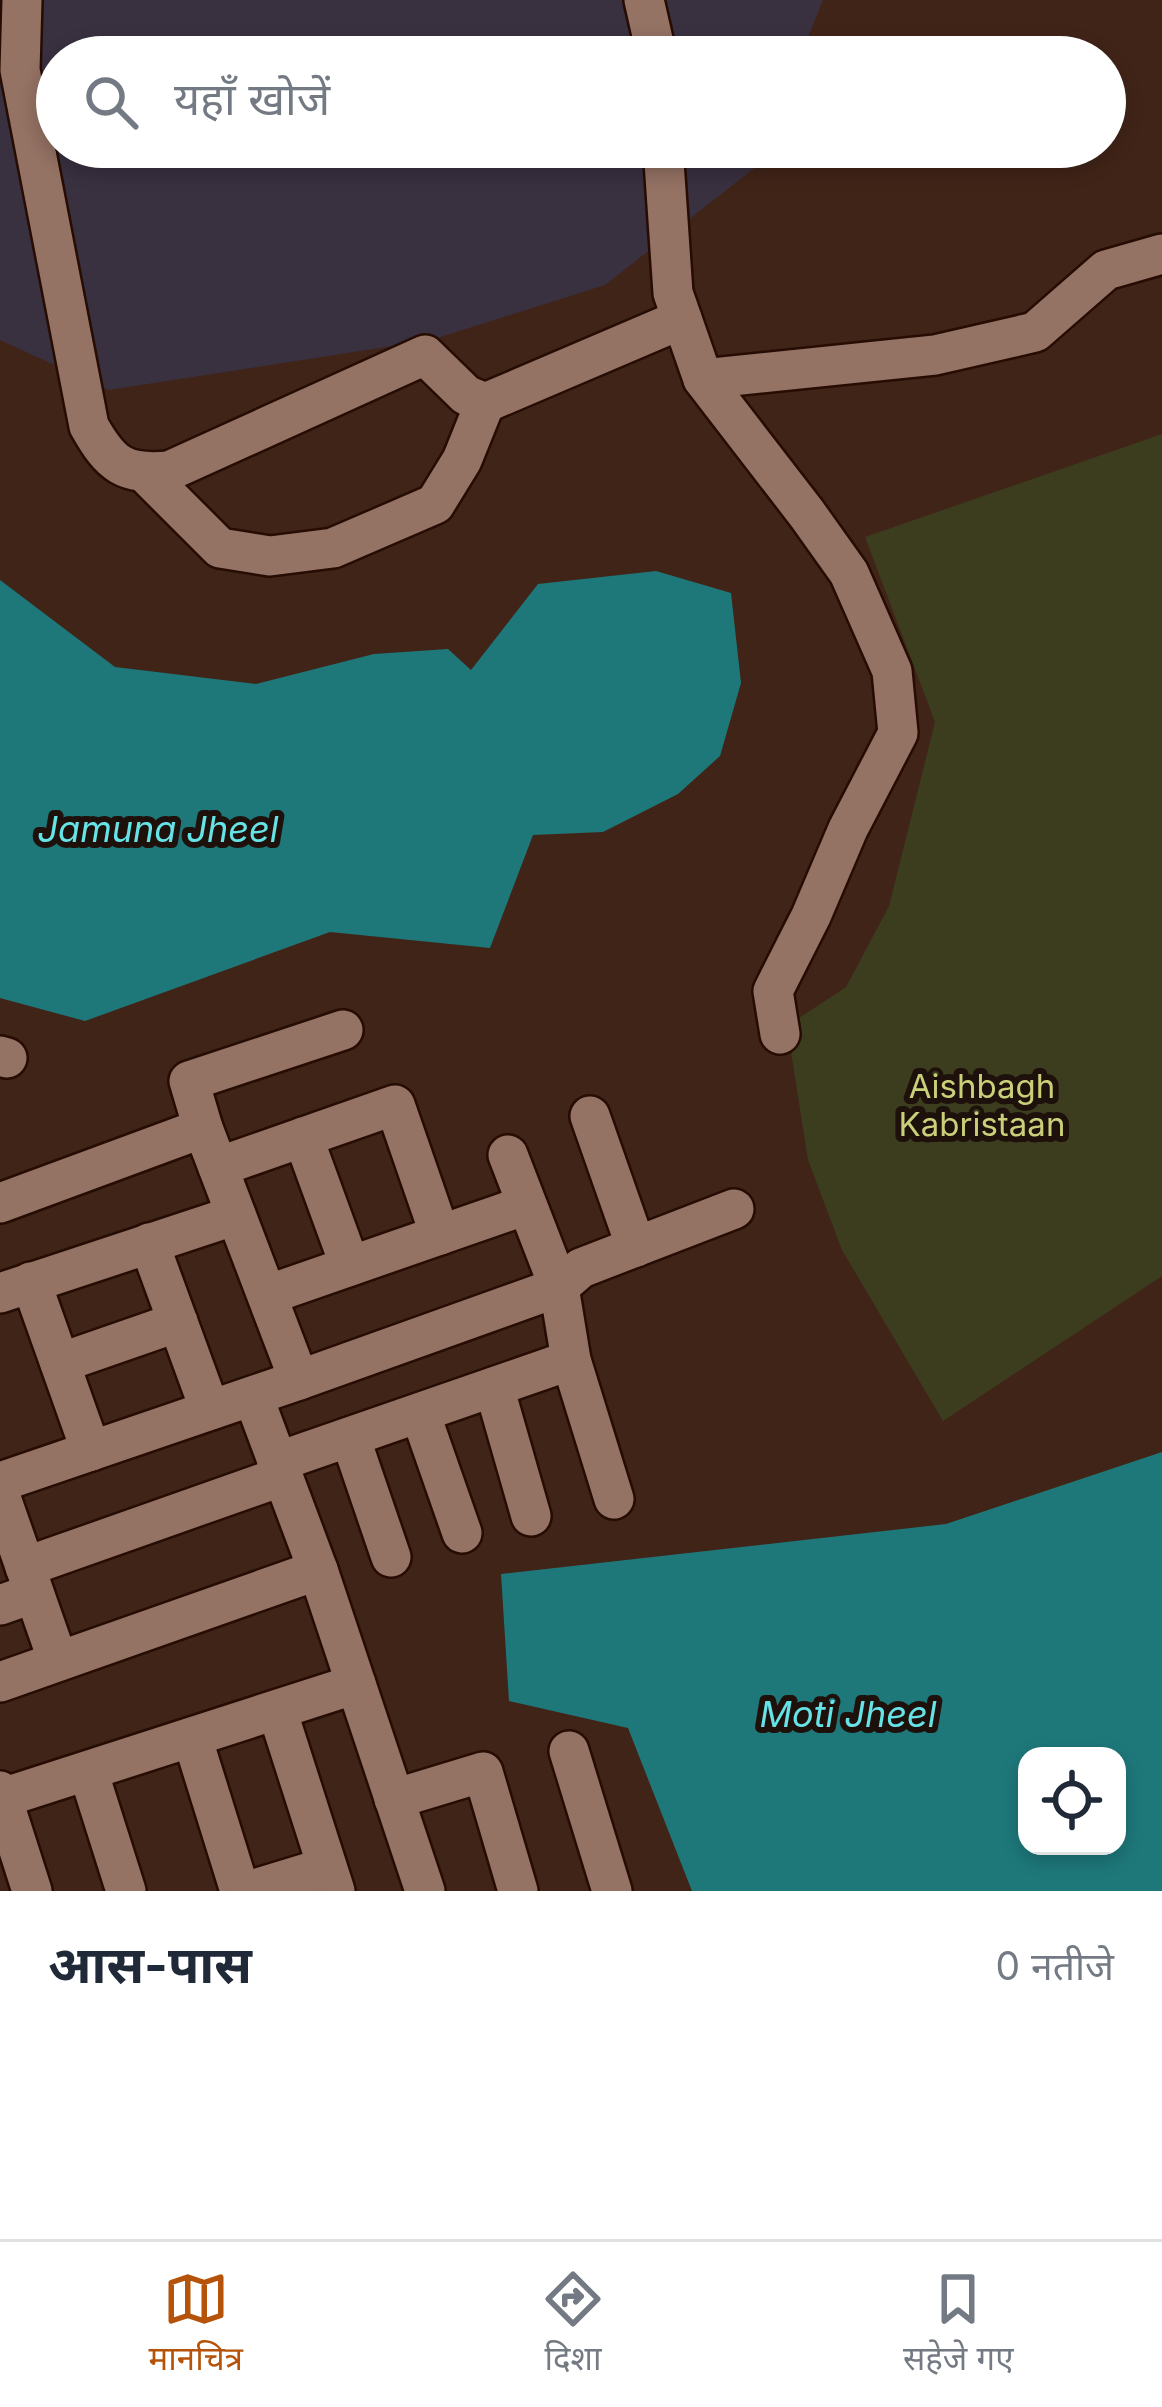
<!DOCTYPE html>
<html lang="hi">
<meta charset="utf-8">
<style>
:root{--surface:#fff;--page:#f6f6f7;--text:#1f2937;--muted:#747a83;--line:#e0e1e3;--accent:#b45309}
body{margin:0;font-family:Inter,"Noto Sans Devanagari",sans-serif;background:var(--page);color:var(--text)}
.controls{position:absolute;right:36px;bottom:36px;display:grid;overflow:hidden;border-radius:24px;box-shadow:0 6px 18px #0003}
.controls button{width:108px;height:108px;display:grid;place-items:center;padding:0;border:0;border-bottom:3px solid var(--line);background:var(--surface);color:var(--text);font:60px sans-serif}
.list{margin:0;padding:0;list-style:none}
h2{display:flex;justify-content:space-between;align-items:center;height:156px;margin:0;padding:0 48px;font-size:51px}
h2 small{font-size:39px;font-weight:400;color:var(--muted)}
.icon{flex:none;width:66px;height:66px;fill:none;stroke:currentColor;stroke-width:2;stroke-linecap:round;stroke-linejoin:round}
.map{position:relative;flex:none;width:1162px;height:1891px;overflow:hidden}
.search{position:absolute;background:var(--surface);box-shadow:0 6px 18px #0003;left:36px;right:36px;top:36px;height:132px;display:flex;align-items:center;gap:30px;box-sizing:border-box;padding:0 42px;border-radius:66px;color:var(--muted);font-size:45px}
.sheet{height:348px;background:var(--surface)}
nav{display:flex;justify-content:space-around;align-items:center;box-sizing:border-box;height:168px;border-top:3px solid var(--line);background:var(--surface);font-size:33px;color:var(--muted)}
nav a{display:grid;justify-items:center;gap:6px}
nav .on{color:var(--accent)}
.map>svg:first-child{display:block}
</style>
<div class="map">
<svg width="1162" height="1891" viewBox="0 0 1162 1891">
<rect width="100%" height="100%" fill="#412418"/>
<path fill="#393040" d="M0,0H823L800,57H57V147H764L757,166L605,285L431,340L109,390L0,340Z"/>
<path fill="#3b3d1e" d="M1162,434V1276L943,1421L842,1250L808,1160L787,1026L846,987L889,906L935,722L865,537Z"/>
<g fill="#1e787a" fill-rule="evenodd">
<path d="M656,571L731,593L741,683L720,756L678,794L603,832L533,835L490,948L330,932L85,1021L0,998V580L115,667L256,684L374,654L448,649L471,670L538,584Z"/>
<path d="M1162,1452V1891H692L628,1728L509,1701L501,1574L946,1524ZM1027,1756H1117V1846H1027Z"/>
</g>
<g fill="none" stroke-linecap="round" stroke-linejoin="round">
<g stroke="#260c03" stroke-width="44">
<g id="minor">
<path d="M22,0L20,70L89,426C111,465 124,475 169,471L425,355L466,395L485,403L682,319"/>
<path d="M644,0L657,57"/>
<path d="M663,147L673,293L703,379L807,514L849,573L892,671L898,733L848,829L811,916L773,991L780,1034"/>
<path d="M703,379L935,355L1035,332L1106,270L1162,254"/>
<path d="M145,473L220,548L270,556L333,548L435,504L462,460L485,403"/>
<path d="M0,1056L7,1058"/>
<path d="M590,1116L636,1247"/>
<path d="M203,1128L189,1081L343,1030"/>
<path d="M303,1137L350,1266"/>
<path d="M508,1155L559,1287L571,1360L614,1499"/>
<path d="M218,1167L395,1105L440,1235"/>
<path d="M0,1203L203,1128L299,1380"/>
<path d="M149,1243L210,1410"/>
<path d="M31,1282L91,1451"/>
<path d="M0,1293L236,1215"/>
<path d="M267,1295L526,1205"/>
<path d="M60,1363L178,1322"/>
<path d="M494,1387L531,1516"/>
<path d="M253,1396L318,1570L425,1891"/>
<path d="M420,1413L462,1533"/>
<path d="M350,1437L391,1557"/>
<path d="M277,1462L571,1360"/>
<path d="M0,1482L299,1380L559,1287L581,1268L734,1209"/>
<path d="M0,1495L58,1661"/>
<path d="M25,1567L283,1476"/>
<path d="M0,1605L34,1593"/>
<path d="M0,1682L318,1570"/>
<path d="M277,1710L335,1891"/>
<path d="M192,1737L240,1891"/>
<path d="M569,1751L612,1891"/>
<path d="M88,1771L126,1891"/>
<path d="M0,1791L32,1891"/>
<path d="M2,1798L356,1684"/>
<path d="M394,1799L483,1772L518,1891"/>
<path d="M248,1891L327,1867"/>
</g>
</g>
<use href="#minor" stroke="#947264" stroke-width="39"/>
</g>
<g text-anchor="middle" stroke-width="12" stroke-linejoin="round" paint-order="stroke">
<g font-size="33" fill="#c9d079" stroke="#1e110c">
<text x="982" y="1098">Aishbagh<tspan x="982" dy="38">Kabristaan</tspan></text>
</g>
<g font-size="36" font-style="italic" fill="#66e3e6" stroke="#1e110c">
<text x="158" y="842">Jamuna Jheel</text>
<text x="848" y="1727">Moti Jheel</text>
</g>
</g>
</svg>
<div class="controls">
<button><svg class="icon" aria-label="locate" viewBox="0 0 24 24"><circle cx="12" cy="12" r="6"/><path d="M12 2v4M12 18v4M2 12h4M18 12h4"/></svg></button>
</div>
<div class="search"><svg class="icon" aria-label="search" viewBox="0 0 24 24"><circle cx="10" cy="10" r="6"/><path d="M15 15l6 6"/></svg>यहाँ खोजें</div>
</div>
<section class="sheet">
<h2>आस-पास<small>0 नतीजे</small></h2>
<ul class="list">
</ul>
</section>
<nav>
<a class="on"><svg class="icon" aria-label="map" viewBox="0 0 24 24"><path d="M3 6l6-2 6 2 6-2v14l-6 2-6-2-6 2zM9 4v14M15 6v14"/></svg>मानचित्र</a>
<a><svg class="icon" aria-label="directions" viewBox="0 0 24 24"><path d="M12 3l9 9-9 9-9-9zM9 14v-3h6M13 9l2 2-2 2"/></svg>दिशा</a>
<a><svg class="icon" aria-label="saved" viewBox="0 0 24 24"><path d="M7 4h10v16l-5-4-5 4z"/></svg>सहेजे गए</a>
</nav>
